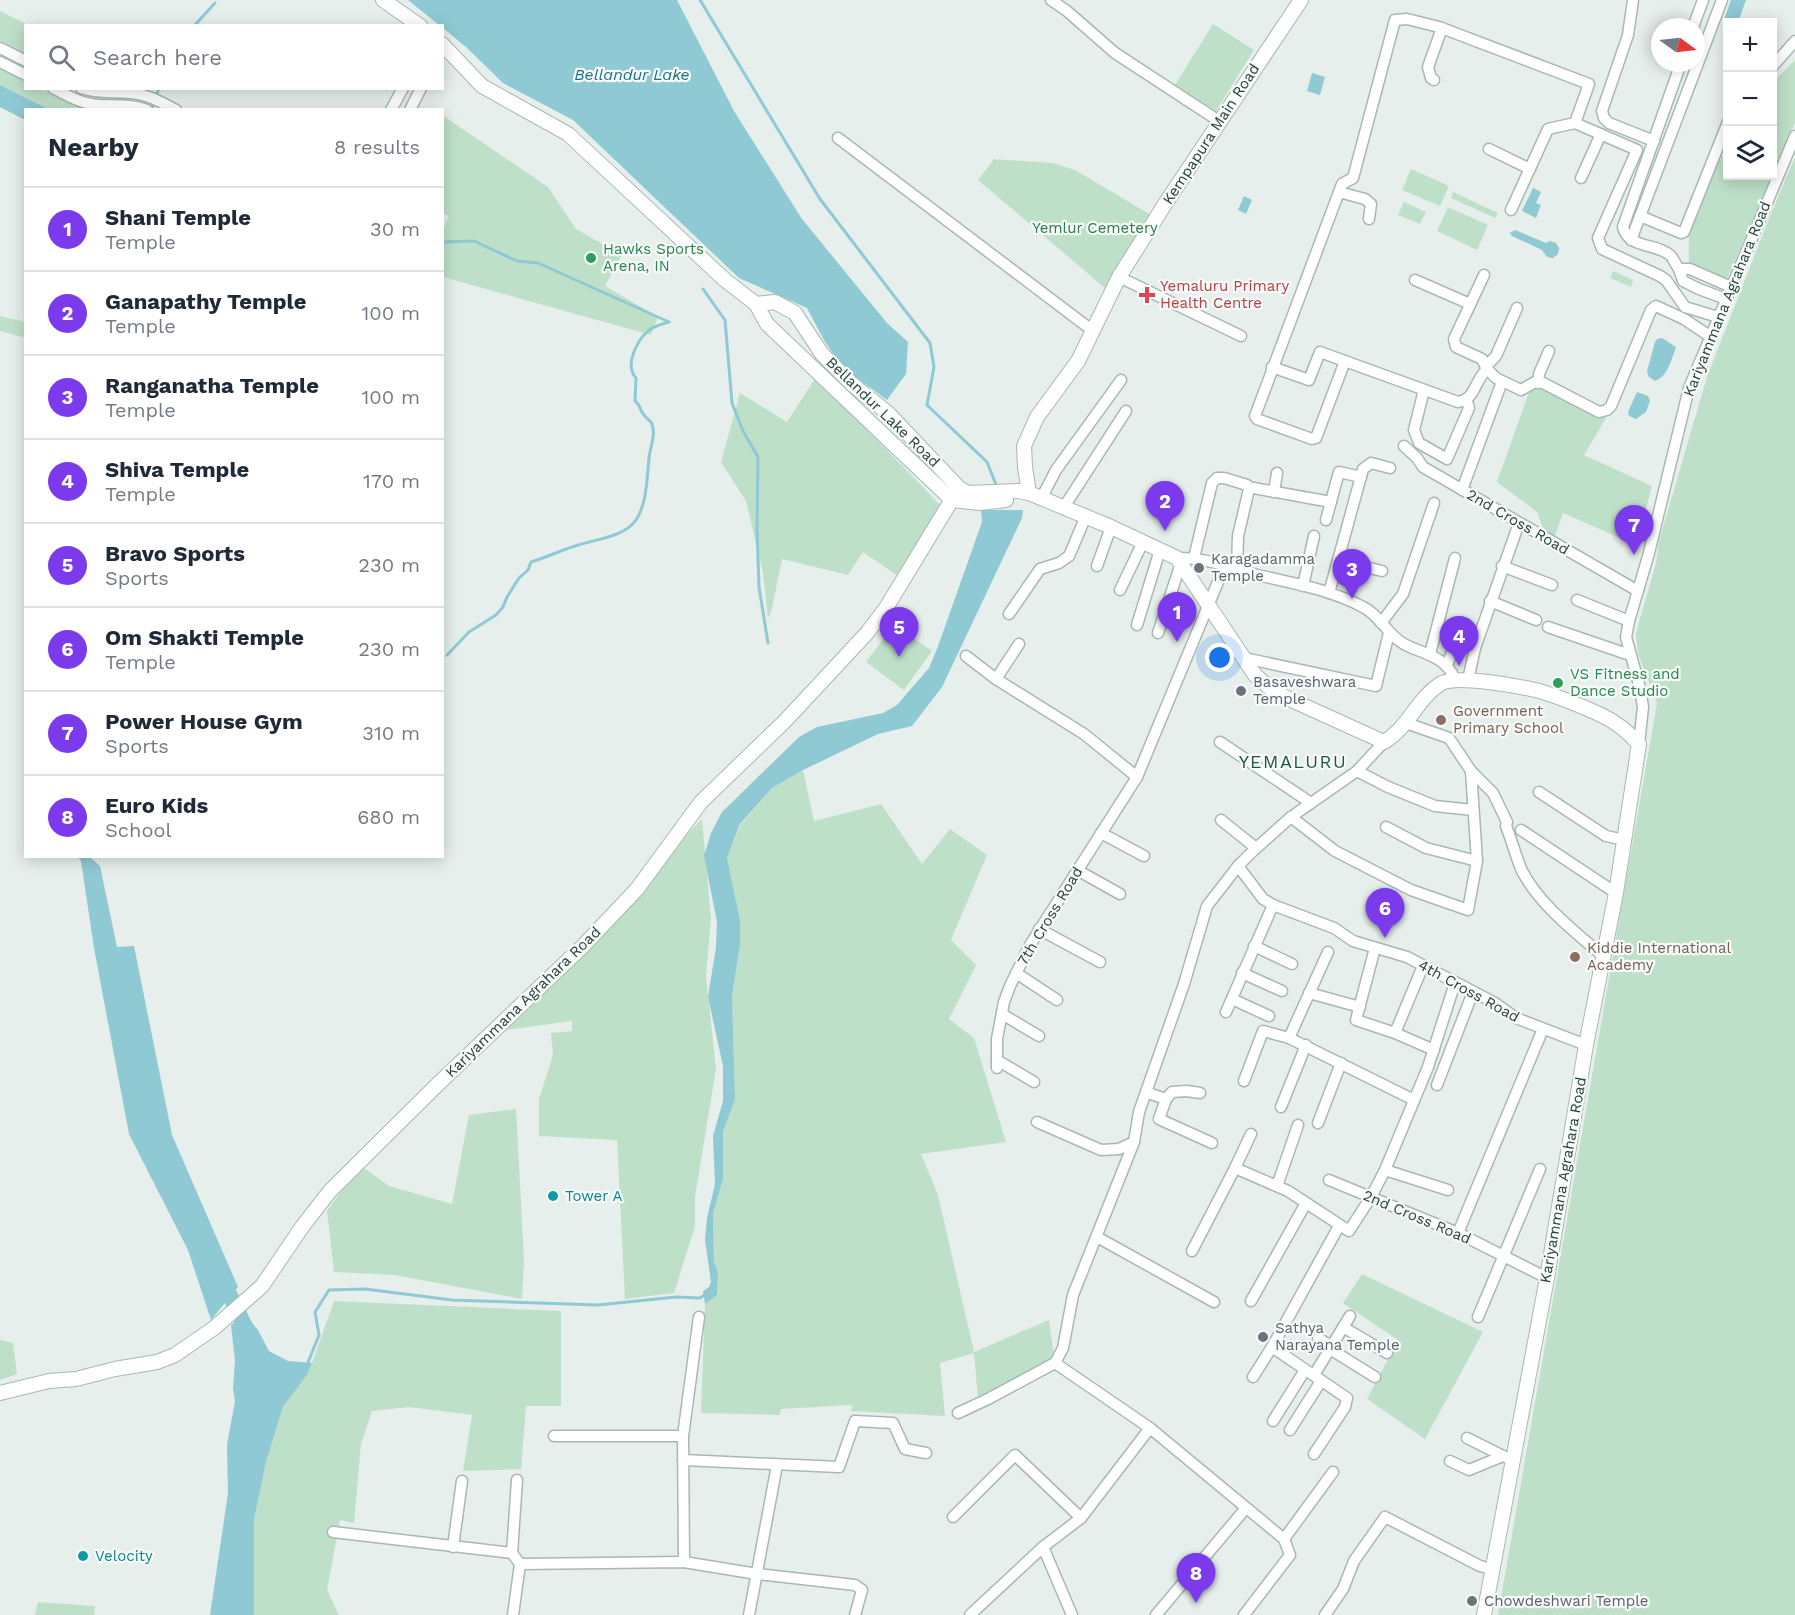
<!DOCTYPE html>
<meta charset="utf-8">
<style>
:root{--surface:#fff;--page:#f6f6f7;--text:#1f2937;--muted:#747a83;--line:#e0e1e3;--accent:#7c3aed}
body{margin:0;font-family:"Work Sans",sans-serif;background:var(--page);color:var(--text)}
.controls{position:absolute;right:18px;top:18px;display:grid;overflow:hidden;border-radius:0px;box-shadow:0 3px 15px #0003}
.controls button{width:54px;height:54px;display:grid;place-items:center;padding:0;border:0;border-bottom:2px solid var(--line);background:var(--surface);color:var(--text);font:30px sans-serif}
.compass{position:absolute;left:1651px;top:18px;width:54px;height:54px;border-radius:50%;background:var(--surface);box-shadow:0 3px 15px #0003;rotate:105deg}
.you{position:absolute;left:1220px;top:658px;width:21px;height:21px;margin:-15px;border:4px solid #fff;border-radius:50%;background:#1a73e8;box-shadow:0 0 0 9px #1a73e833}
.badge{display:grid;place-items:center;width:39px;height:39px;border-radius:50%;background:var(--accent);color:#fff;font-size:20px;font-weight:700}
.pin{position:absolute;translate:-50% -50px;filter:drop-shadow(0 2px 3px #0008)}
.pin::after{content:'';position:absolute;top:32px;width:21px;height:18px;background:inherit;clip-path:polygon(0 0,100% 0,50% 100%)}
.list{margin:0;padding:0;list-style:none}
h2{display:flex;justify-content:space-between;align-items:center;height:78px;margin:0;padding:0 24px;font-size:26px}
h2 small{font-size:20px;font-weight:400;color:var(--muted)}
.list li{display:grid;grid-template-columns:39px 1fr auto;gap:18px;align-items:center;box-sizing:border-box;height:84px;padding:0 24px;border-top:2px solid var(--line)}
.list b{display:block;font-size:22px;white-space:nowrap}
.list p{margin:0;font-size:20px;white-space:nowrap;color:var(--muted)}
.list em{font-size:20px;font-style:normal;color:var(--muted)}
.icon{flex:none;width:33px;height:33px;fill:none;stroke:currentColor;stroke-width:2;stroke-linecap:round;stroke-linejoin:round}
.map{position:relative;flex:none;width:1795px;height:1615px;overflow:hidden}
.search{position:absolute;background:var(--surface);box-shadow:0 3px 15px #0003;left:24px;top:24px;width:420px;height:66px;display:flex;align-items:center;gap:15px;box-sizing:border-box;padding:0 21px;border-radius:0px;color:var(--muted);font-size:22px}
.panel{position:absolute;background:var(--surface);box-shadow:0 3px 15px #0003;left:24px;top:108px;width:420px;height:750px;border-radius:0px}
.map>svg:first-child{display:block}
</style>
<div class="map">
<svg width="1795" height="1615" viewBox="0 0 1795 1615">
<rect width="100%" height="100%" fill="#e6efeb"/>
<g fill="#bfe0c8">
<path d="M0,11L28,25L26,26L25,54L0,41Z"/>
<path d="M1213,24L1254,50L1216,111L1175,85Z"/>
<path d="M1795,60V123L1773,175V82Z"/>
<path d="M0,68L25,81L26,88L41,89L85,109H48L0,85Z"/>
<path d="M442,115L548,187L576,229L622,255L605,286L658,317L651,335L443,277V230L449,216L443,213Z"/>
<path d="M1727,146L1728,176H1772L1726,281L1700,271L1689,264C1689,253 1688,240 1690,230C1696,205 1716,170 1727,146Z"/>
<path d="M1795,157V1615H1498L1657,703L1638,654L1636,633L1656,563L1659,541L1707,377L1768,221Z"/>
<path d="M994,159L1053,163L1075,170L1151,215L1105,288L978,180Z"/>
<path d="M1411,169L1449,186L1440,206L1402,190Z"/>
<path d="M1453,192L1498,213L1495,218L1451,198Z"/>
<path d="M1404,202L1426,212L1420,224L1398,215Z"/>
<path d="M1448,207L1488,225L1477,250L1437,231Z"/>
<path d="M1613,271L1633,280L1631,287L1610,278Z"/>
<path d="M0,316L25,322V336L22,337L0,331Z"/>
<path d="M816,377L941,506L898,576L863,552L848,575L782,559L771,613L768,618L763,573L746,501L721,462L740,393L787,422Z"/>
<path d="M1532,384L1606,418L1584,455L1652,486L1636,545L1563,513L1554,539L1545,534L1537,512L1497,482Z"/>
<path d="M894,624L932,651L904,690L866,662Z"/>
<path d="M803,770L814,821L881,804L922,864L950,829L987,855L951,940L976,965L949,1019L974,1038L1006,1142L921,1154L938,1195L974,1352L1049,1320L1054,1357L978,1399L974,1353L940,1363L945,1416L851,1411L852,1405L781,1409L780,1415L701,1413L705,1304L717,1295L718,1272L714,1262L713,1214L723,1179V1132L735,1099L732,995L740,946V920L727,858L741,824L772,788Z"/>
<path d="M702,819L711,918L706,976L716,1069L695,1197V1226L674,1293L625,1299L617,1140L539,1136V1099L553,1055L551,1033L572,1031V1021L499,1031Z"/>
<path d="M516,1109L524,1260L522,1299L395,1275L334,1272L327,1211L360,1165L389,1186L452,1204L469,1115Z"/>
<path d="M1362,1274L1483,1332L1425,1439L1367,1399L1398,1340L1343,1303Z"/>
<path d="M334,1301L561,1311V1406H526L521,1469L463,1471L472,1415L409,1407L372,1411L361,1444L354,1523L340,1520L327,1590L339,1615H254V1520L266,1462L283,1407L307,1375L312,1363Z"/>
<path d="M0,1340L13,1343L17,1374L0,1380Z"/>
<path d="M38,1602L95,1606L94,1615H35Z"/>
</g>
<g fill="#8ec9d4">
<path d="M408,0H677L734,111L802,219L887,323L908,342L906,374L887,400L842,367L824,340L807,308L739,278L573,120L503,83L466,47L443,28L442,26L439,25Z"/>
<path d="M1731,0H1746L1738,22H1723Z"/>
<path d="M1312,73L1325,77L1320,95L1307,91Z"/>
<path d="M0,85L48,109L26,110L25,120L0,107Z"/>
<path d="M1533,188L1541,192L1536,203L1541,205L1536,218L1522,211Z"/>
<path d="M1244,196L1252,200L1246,214L1238,210Z"/>
<path d="M1515,230L1546,243L1550,241L1556,243L1559,248L1558,254L1553,258L1547,257L1542,250L1512,236L1510,233Z"/>
<path d="M1662,338L1676,347C1672,359 1667,377 1655,381L1649,377L1647,371L1655,342L1657,339Z"/>
<path d="M1637,392L1648,396L1650,401L1646,412L1636,419L1629,416L1628,412Z"/>
<path d="M981,510H1023L1022,518L942,687L912,726L878,734L803,770L772,788L740,824L727,858L740,920V946L732,995L735,1099L723,1132V1179L713,1214L714,1262L718,1272L717,1295L705,1304L703,1291L709,1287L711,1282L705,1240L707,1218L715,1184L713,1136L723,1101V1066L708,997L716,947L717,922L704,856L711,833L722,812L799,737L817,727L883,713L897,705L929,668L937,649L982,522Z"/>
<path d="M78,857H90L100,866L117,947L134,946L172,1135L238,1287L211,1320L188,1250L129,1134L94,948L81,861Z"/>
<path d="M245,1315L258,1330L269,1351L288,1361L312,1363L307,1375L283,1407L266,1462L254,1520V1615H210L228,1493L227,1445L235,1401L233,1388L235,1361L231,1325Z"/>
</g>
<g fill="none" stroke-linecap="round" stroke-linejoin="round">
<g stroke="#8ec9d4" stroke-width="3">
<path d="M700,0L820,199L930,343L934,367L927,405L987,462L997,487"/>
<path d="M194,26L215,3"/>
<path d="M151,110L159,88"/>
<path d="M442,242L474,241L517,261L538,263L669,322"/>
<path d="M703,289L725,320L732,403L743,431L758,457L757,529L759,587L768,643"/>
<path d="M447,655L469,632L496,615L503,607L507,597L519,578L528,570L531,562C547,557 562,550 578,545C597,539 624,537 636,520C647,504 647,477 649,458C650,447 657,433 651,422C648,419 644,416 642,412C639,407 640,405 635,401L636,378C624,365 637,341 648,331C653,326 663,324 669,322"/>
<path d="M307,1365L319,1335L315,1312L329,1290L365,1289L452,1300L598,1305L676,1297L700,1298L706,1294"/>
</g>
<path stroke="#8ec9d4" stroke-width="16" d="M221,1277L250,1337"/>
<g stroke="#a8b8b2" stroke-width="13">
<g id="minor">
<path d="M1051,0L1067,11L1115,53L1219,121"/>
<path d="M1633,0L1628,35L1602,111L1604,118L1609,123L1654,141"/>
<path d="M1693,27L1703,0"/>
<path d="M0,48L26,61"/>
<path d="M0,62L26,75"/>
<path d="M1772,67L1795,41"/>
<path d="M1434,80L1431,78L1428,67L1442,28"/>
<path d="M53,88C68,96 82,104 99,105C116,106 131,104 147,110"/>
<path d="M81,88C98,94 113,91 130,93C147,94 161,102 176,110"/>
<path d="M391,110L403,88"/>
<path d="M410,110L421,88"/>
<path d="M838,138L1093,331"/>
<path d="M1489,149L1530,169"/>
<path d="M1581,178L1601,134"/>
<path d="M1339,192L1365,199L1371,204L1369,219"/>
<path d="M1511,210L1548,129L1575,123"/>
<path d="M1640,216L1681,233L1684,232L1728,122"/>
<path d="M1631,240L1722,0"/>
<path d="M1679,269C1676,265 1674,260 1671,256C1658,243 1628,249 1623,227L1681,63"/>
<path d="M1484,275L1454,339L1456,347L1482,359L1487,369"/>
<path d="M1119,277L1241,336"/>
<path d="M1415,280L1470,304"/>
<path d="M1726,299L1699,289L1683,281L1679,269H1690L1731,287"/>
<path d="M1345,361L1316,438L1312,439L1257,419L1255,416L1342,184L1353,178L1395,20L1407,19L1439,27L1589,84L1575,123L1637,150L1598,238L1602,249L1660,276L1666,280L1685,307L1718,317"/>
<path d="M1485,364L1490,362L1496,356L1517,308"/>
<path d="M1272,367L1309,380L1320,352L1458,402C1476,399 1473,383 1487,369L1496,378L1521,390L1535,382L1543,383L1599,412L1607,410L1611,406L1651,310L1656,306L1684,319L1711,337"/>
<path d="M1538,383L1539,374L1549,351"/>
<path d="M1424,390L1414,430L1419,443L1447,459L1469,408L1467,401"/>
<path d="M1404,446L1417,458L1423,467L1638,591"/>
<path d="M1248,487L1331,502"/>
<path d="M1462,490L1500,387"/>
<path d="M1274,492L1277,473"/>
<path d="M1041,499L1056,470L1121,380"/>
<path d="M1064,507L1126,411"/>
<path d="M1326,520L1339,472L1361,477"/>
<path d="M1177,558C1205,557 1230,568 1257,575C1293,583 1331,590 1363,607C1380,615 1387,635 1404,644C1425,655 1444,655 1455,679"/>
<path d="M1194,558L1212,483L1217,478H1224L1247,485L1249,489L1238,536L1237,569"/>
<path d="M1338,560L1382,571"/>
<path d="M1097,566L1111,527"/>
<path d="M1502,566L1552,585"/>
<path d="M1303,586L1314,536"/>
<path d="M1120,590L1143,542"/>
<path d="M1329,593L1363,469L1371,463L1390,468"/>
<path d="M1577,600L1629,621"/>
<path d="M1490,601L1536,620"/>
<path d="M1009,614L1040,569L1059,563L1069,556L1086,516"/>
<path d="M1381,623L1403,594L1434,503"/>
<path d="M1137,625L1160,550"/>
<path d="M1548,627L1630,655"/>
<path d="M1158,633L1181,563"/>
<path d="M1430,654L1455,558"/>
<path d="M966,656L996,679L1084,734L1137,777"/>
<path d="M1244,658L1376,686L1389,633"/>
<path d="M1447,665L1453,650L1457,646L1475,648"/>
<path d="M996,679L1019,644"/>
<path d="M1468,680L1475,648L1519,523"/>
<path d="M1406,723L1449,738L1471,771L1493,793L1507,822L1506,826C1512,841 1516,857 1522,871C1540,905 1574,931 1603,956"/>
<path d="M1220,742L1311,803"/>
<path d="M1639,744L1643,707L1640,688L1626,637L1629,621L1649,553L1689,388L1795,136"/>
<path d="M1357,771L1388,787L1435,806L1473,810"/>
<path d="M1539,792L1606,836L1624,840"/>
<path d="M1291,817L1335,851L1411,890L1468,910L1477,861L1471,771"/>
<path d="M1221,820L1256,848"/>
<path d="M1386,827L1426,848L1477,861"/>
<path d="M1521,830L1616,893"/>
<path d="M1101,833L1144,856"/>
<path d="M1238,866L1263,899L1273,905L1334,928L1353,941L1407,957L1495,1003L1516,1018L1586,1045"/>
<path d="M1077,870L1120,894"/>
<path d="M1039,929L1100,962"/>
<path d="M1254,946L1292,964"/>
<path d="M1375,948L1356,1020L1395,1033L1423,966"/>
<path d="M1016,973L1057,1000"/>
<path d="M1242,973L1282,991"/>
<path d="M1309,993L1360,1007"/>
<path d="M1232,999L1269,1016"/>
<path d="M1226,1012L1273,905"/>
<path d="M1002,1014L1039,1036"/>
<path d="M1395,1033L1434,1050"/>
<path d="M1289,1038L1414,1100"/>
<path d="M997,1060L1034,1082"/>
<path d="M997,1068V1039L1004,1002L1010,986L1030,945L1137,777L1225,565"/>
<path d="M1244,1081L1263,1031L1289,1038L1328,952"/>
<path d="M1437,1085L1473,992"/>
<path d="M1148,1093L1166,1099L1172,1092L1187,1091L1200,1093"/>
<path d="M1166,1099L1159,1119L1212,1143"/>
<path d="M1281,1107L1306,1045"/>
<path d="M1037,1122L1101,1150L1119,1149L1134,1142"/>
<path d="M1318,1123L1341,1063"/>
<path d="M1251,1134L1235,1168L1288,1191L1349,1231L1371,1197L1385,1170L1428,1067L1455,983"/>
<path d="M1385,1170L1448,1190"/>
<path d="M1329,1180L1458,1233L1547,1278"/>
<path d="M1277,1186L1298,1125"/>
<path d="M1458,1233L1543,1029"/>
<path d="M1097,1237L1214,1302"/>
<path d="M1192,1251L1236,1166"/>
<path d="M1251,1301L1306,1203"/>
<path d="M1478,1317L1540,1169"/>
<path d="M1343,1327L1387,1353"/>
<path d="M1318,1338L1331,1346"/>
<path d="M1272,1347L1347,1398L1345,1407L1314,1454"/>
<path d="M1330,1349L1375,1377"/>
<path d="M1055,1363L1150,1428"/>
<path d="M1314,1375L1350,1316"/>
<path d="M1253,1377L1272,1347L1339,1226"/>
<path d="M958,1413L988,1399L1055,1363L1063,1348L1073,1295L1134,1142L1139,1112L1184,984L1207,906L1238,866L1253,851L1291,817L1357,771L1384,742"/>
<path d="M1273,1421L1305,1370"/>
<path d="M1290,1430L1321,1381"/>
<path d="M554,1436H683L684,1562"/>
<path d="M683,1436L699,1317"/>
<path d="M1467,1438L1503,1456"/>
<path d="M683,1460L839,1467L855,1421L893,1423L905,1449L926,1453"/>
<path d="M1450,1461L1469,1470L1503,1456L1512,1460"/>
<path d="M953,1517L1015,1455L1081,1518"/>
<path d="M333,1532L512,1553L520,1564"/>
<path d="M1284,1539L1333,1472"/>
<path d="M453,1547L462,1481"/>
<path d="M1043,1547L1072,1615"/>
<path d="M512,1553L517,1480"/>
<path d="M513,1615L520,1564L684,1562L757,1574L855,1585L862,1590L855,1615"/>
<path d="M749,1615L777,1465"/>
<path d="M970,1615L1043,1547L1081,1518L1150,1428L1284,1539L1290,1555L1244,1615"/>
<path d="M1156,1615L1246,1508"/>
<path d="M1325,1615L1343,1589L1354,1561L1385,1517L1480,1566L1491,1569"/>
</g>
</g>
<g stroke="#a8b8b2" stroke-width="16">
<g id="tertiary">
<path d="M383,0L420,26"/>
<path d="M442,44L482,86L568,134L725,280L756,304L767,324L952,500L980,503L1006,500"/>
<path d="M756,304L775,302L795,313L822,354L853,385L889,414L959,488L968,493L1018,491L1029,493L1111,527L1177,558L1255,675L1272,690L1287,698L1384,742C1408,728 1417,699 1440,684C1455,674 1517,686 1535,690C1552,694 1587,708 1603,716C1618,723 1628,732 1639,744L1616,893L1586,1045L1547,1278L1484,1615"/>
<path d="M1029,493L1025,467L1024,446L1037,417L1078,361L1119,277L1165,204L1301,0"/>
<path d="M0,1393L49,1381L76,1379L115,1369L157,1362L175,1355L214,1328L262,1286L302,1227L330,1191L438,1084L583,946L637,889L701,802L785,721L867,633L886,608L959,488"/>
</g>
</g>
<use href="#minor" stroke="#fff" stroke-width="10"/>
<use href="#tertiary" stroke="#fff" stroke-width="14"/>
</g>
<g fill="#2e9e5b" stroke="#f7fbf9" stroke-width="2">
<circle cx="591" cy="258" r="6"/>
<circle cx="1558" cy="683" r="6"/>
</g>
<path fill="#e0444e" stroke="#f7fbf9" stroke-width="2" d="M1144 286h6v6h6v6h-6v6h-6v-6h-6v-6h6z"/>
<g fill="#6b7280" stroke="#f7fbf9" stroke-width="2">
<circle cx="1199" cy="568" r="6"/>
<circle cx="1241" cy="691" r="6"/>
<circle cx="1263" cy="1337" r="6"/>
<circle cx="1472" cy="1601" r="6"/>
</g>
<g fill="#8d6e63" stroke="#f7fbf9" stroke-width="2">
<circle cx="1441" cy="720" r="6"/>
<circle cx="1575" cy="957" r="6"/>
</g>
<g fill="#0f9aa8" stroke="#f7fbf9" stroke-width="2">
<circle cx="553" cy="1196" r="6"/>
<circle cx="83" cy="1556" r="6"/>
</g>
<g text-anchor="middle" stroke-width="4.5" stroke-linejoin="round" paint-order="stroke">
<g font-size="15" fill="#24423a" stroke="#f7fbf9">
<text transform="translate(1211 134) rotate(-57)" y="5">Kempapura Main Road</text>
<text transform="translate(1727 299) rotate(-68)" y="5">Kariyammana Agrahara Road</text>
<text transform="translate(883 412) rotate(44)" y="5">Bellandur Lake Road</text>
<text transform="translate(1518 522) rotate(30)" y="5">2nd Cross Road</text>
<text transform="translate(1050 916) rotate(-59)" y="5">7th Cross Road</text>
<text transform="translate(1469 991) rotate(29)" y="5">4th Cross Road</text>
<text transform="translate(523 1002) rotate(-44)" y="5">Kariyammana Agrahara Road</text>
<text transform="translate(1563 1180) rotate(-80)" y="5">Kariyammana Agrahara Road</text>
<text transform="translate(1417 1217) rotate(23)" y="5">2nd Cross Road</text>
</g>
<g font-size="15" fill="#2d7a4b" stroke="#f7fbf9">
<text x="1095" y="233">Yemlur Cemetery</text>
</g>
<g font-size="15" fill="#27864d" stroke="#f7fbf9" text-anchor="start">
<text x="603" y="254">Hawks Sports<tspan x="603" dy="17">Arena, IN</tspan></text>
<text x="1570" y="679">VS Fitness and<tspan x="1570" dy="17">Dance Studio</tspan></text>
</g>
<g font-size="15" fill="#be3a42" stroke="#f7fbf9" text-anchor="start">
<text x="1160" y="291">Yemaluru Primary<tspan x="1160" dy="17">Health Centre</tspan></text>
</g>
<g font-size="15" fill="#5b616d" stroke="#f7fbf9" text-anchor="start">
<text x="1211" y="564">Karagadamma<tspan x="1211" dy="17">Temple</tspan></text>
<text x="1253" y="687">Basaveshwara<tspan x="1253" dy="17">Temple</tspan></text>
<text x="1275" y="1333">Sathya<tspan x="1275" dy="17">Narayana Temple</tspan></text>
<text x="1484" y="1606">Chowdeshwari Temple</text>
</g>
<g font-size="15" fill="#785e54" stroke="#f7fbf9" text-anchor="start">
<text x="1453" y="716">Government<tspan x="1453" dy="17">Primary School</tspan></text>
<text x="1587" y="953">Kiddie International<tspan x="1587" dy="17">Academy</tspan></text>
</g>
<g font-size="15" fill="#0d838f" stroke="#f7fbf9" text-anchor="start">
<text x="565" y="1201">Tower A</text>
<text x="95" y="1561">Velocity</text>
</g>
<g font-size="16" font-style="italic" fill="#1c6f80" stroke="#f7fbf9">
<text x="632" y="80">Bellandur Lake</text>
</g>
<g font-size="18" letter-spacing="1.5" fill="#1f5548" stroke="#f7fbf9">
<text x="1293" y="768">YEMALURU</text>
</g>
</g>
</svg>
<div class="controls">
<button>+</button>
<button>−</button>
<button><svg class="icon" aria-label="layers" viewBox="0 0 24 24"><path d="M12 4l9 5-9 5-9-5zM3 14l9 5 9-5"/></svg></button>
</div>
<svg class="compass" viewBox="-18 -18 36 36"><path d="M0-13l5 13h-10z" fill="#e53935"/><path d="M0 13l5-13h-10z" fill="#747a83"/></svg>
<div class="you"></div>
<div class="pin badge" style="left:1177px;top:642px">1</div>
<div class="pin badge" style="left:1165px;top:531px">2</div>
<div class="pin badge" style="left:1352px;top:599px">3</div>
<div class="pin badge" style="left:1459px;top:666px">4</div>
<div class="pin badge" style="left:899px;top:657px">5</div>
<div class="pin badge" style="left:1385px;top:938px">6</div>
<div class="pin badge" style="left:1634px;top:555px">7</div>
<div class="pin badge" style="left:1196px;top:1603px">8</div>
<div class="search"><svg class="icon" aria-label="search" viewBox="0 0 24 24"><circle cx="10" cy="10" r="6"/><path d="M15 15l6 6"/></svg>Search here</div>
<section class="panel">
<h2>Nearby<small>8 results</small></h2>
<ul class="list">
<li><span class="badge">1</span><div><b>Shani Temple</b><p>Temple</p></div><em>30 m</em></li>
<li><span class="badge">2</span><div><b>Ganapathy Temple</b><p>Temple</p></div><em>100 m</em></li>
<li><span class="badge">3</span><div><b>Ranganatha Temple</b><p>Temple</p></div><em>100 m</em></li>
<li><span class="badge">4</span><div><b>Shiva Temple</b><p>Temple</p></div><em>170 m</em></li>
<li><span class="badge">5</span><div><b>Bravo Sports</b><p>Sports</p></div><em>230 m</em></li>
<li><span class="badge">6</span><div><b>Om Shakti Temple</b><p>Temple</p></div><em>230 m</em></li>
<li><span class="badge">7</span><div><b>Power House Gym</b><p>Sports</p></div><em>310 m</em></li>
<li><span class="badge">8</span><div><b>Euro Kids</b><p>School</p></div><em>680 m</em></li>
</ul>
</section>
</div>
